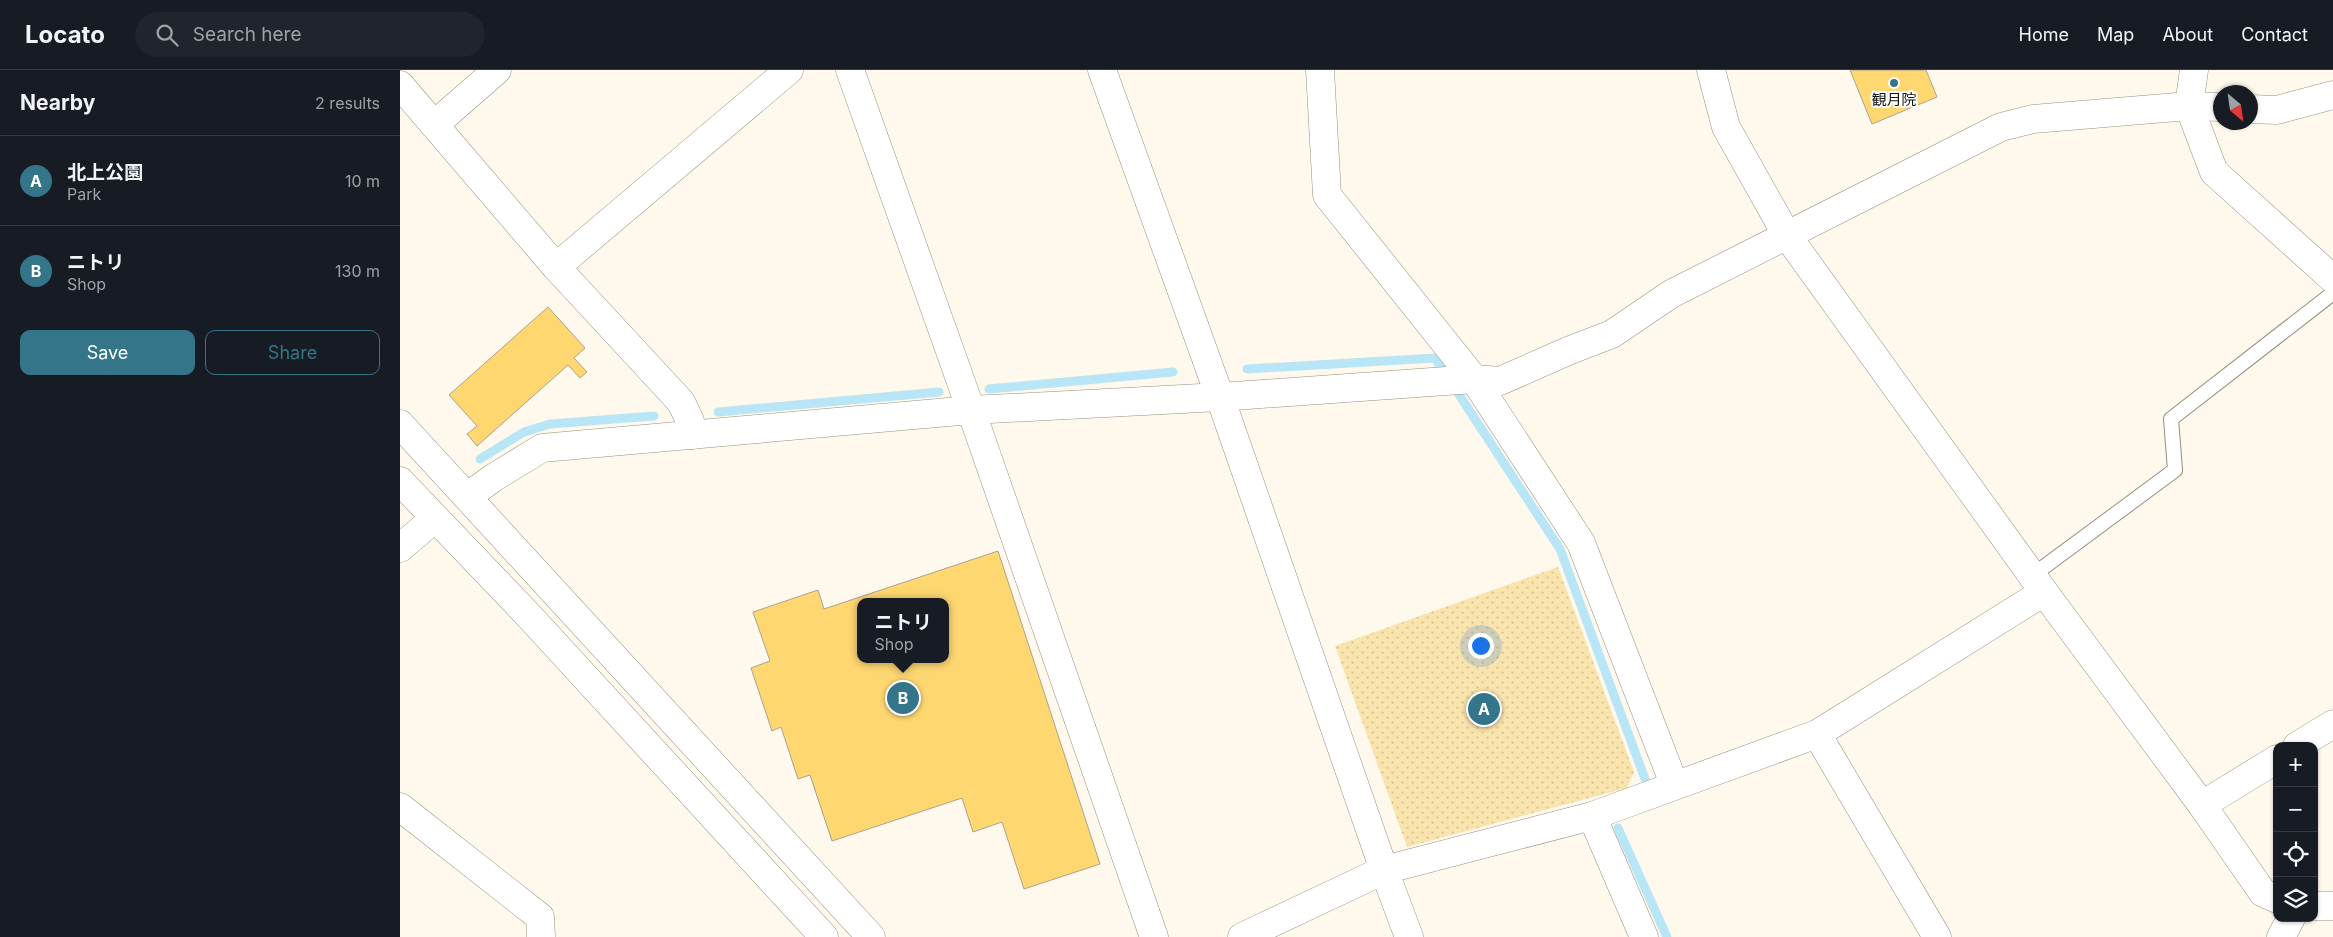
<!DOCTYPE html>
<meta charset="utf-8">
<style>
:root{--surface:#171b24;--page:#20242c;--text:#f1f3f6;--muted:#9ea1a6;--line:#363941;--accent:#357589}
body{margin:0;font-family:Inter,"Noto Sans JP",sans-serif;background:var(--page);color:var(--text)}
.controls{position:absolute;right:15px;bottom:15px;display:grid;overflow:hidden;border-radius:10px;box-shadow:0 1px 4px #0004}
.controls button{width:45px;height:45px;display:grid;place-items:center;padding:0;border:0;border-bottom:1px solid var(--line);background:var(--surface);color:var(--text);font:25px sans-serif}
.compass{position:absolute;left:1813px;top:15px;width:45px;height:45px;border-radius:50%;background:var(--surface);box-shadow:0 1px 4px #0004;rotate:151deg}
.you{position:absolute;left:1080px;top:575px;width:18px;height:18px;margin:-12px;border:4px solid #fff;border-radius:50%;background:#1a73e8;box-shadow:0 0 0 8px #1a73e833}
.badge{display:grid;place-items:center;width:32px;height:32px;border-radius:50%;background:var(--accent);color:#fff;font-size:16px;font-weight:700}
.pin{position:absolute;translate:-50% -50%;border:2px solid #fff;box-shadow:0 1px 5px #0006}
.popup{position:absolute;left:457px;top:528px;width:92px;height:65px;box-sizing:border-box;display:grid;place-content:center;border-radius:10px;background:var(--surface);filter:drop-shadow(0 1px 4px #0005);font-size:16px;white-space:nowrap;color:var(--muted)}
.popup b{font-size:19px;color:var(--text)}
.popup::after{content:'';position:absolute;left:50%;top:100%;margin-left:-10px;border:10px solid transparent;border-top-color:var(--surface)}
.list{margin:0;padding:0;list-style:none}
h2{display:flex;justify-content:space-between;align-items:center;height:65px;margin:0;padding:0 20px;font-size:21px}
h2 small{font-size:16px;font-weight:400;color:var(--muted)}
.list li{display:grid;grid-template-columns:32px 1fr auto;gap:15px;align-items:center;box-sizing:border-box;height:90px;padding:0 20px;border-top:1px solid var(--line)}
.list b{display:block;font-size:19px;white-space:nowrap}
.list p{margin:0;font-size:16px;white-space:nowrap;color:var(--muted)}
.list em{font-size:16px;font-style:normal;color:var(--muted)}
.actions{display:flex;gap:10px;padding:15px 20px}
.actions a{flex:1;padding:11px 0;border:1px solid var(--accent);border-radius:10px;text-align:center;font-size:18px;color:var(--accent)}
.actions .main{background:var(--accent);color:#fff}
.icon{flex:none;width:28px;height:28px;fill:none;stroke:currentColor;stroke-width:2;stroke-linecap:round;stroke-linejoin:round}
.map{position:relative;flex:none;width:1933px;height:867px;overflow:hidden}
header{display:flex;align-items:center;gap:30px;box-sizing:border-box;height:70px;padding:0 25px;background:var(--surface);border-bottom:1px solid var(--line)}
header strong{font-size:24px}
nav{display:flex;gap:28px;margin-inline-start:auto;font-size:18px}
.search{width:350px;height:45px;background:var(--page);display:flex;align-items:center;gap:12px;box-sizing:border-box;padding:0 18px;border-radius:28px;color:var(--muted);font-size:19px}
main{display:flex}
aside{flex:1;background:var(--surface)}
.map>svg:first-child{display:block}
</style>
<header>
<strong>Locato</strong>
<div class="search"><svg class="icon" aria-label="search" viewBox="0 0 24 24"><circle cx="10" cy="10" r="6"/><path d="M15 15l6 6"/></svg>Search here</div>
<nav><a>Home</a><a>Map</a><a>About</a><a>Contact</a></nav>
</header>
<main>
<aside>
<h2>Nearby<small>2 results</small></h2>
<ul class="list">
<li><span class="badge">A</span><div><b>北上公園</b><p>Park</p></div><em>10 m</em></li>
<li><span class="badge">B</span><div><b>ニトリ</b><p>Shop</p></div><em>130 m</em></li>
</ul>
<div class="actions"><a class="main">Save</a><a>Share</a></div>
</aside>
<div class="map">
<svg width="1933" height="867" viewBox="0 0 1933 867">
<defs>
<pattern id="green-dots" width="8" height="8" patternUnits="userSpaceOnUse" patternTransform="scale(1.25)"><rect width="8" height="8" fill="#fae4ae"/><path d="M2 2h.1M6 6h.1" fill="none" stroke="#d5c394" stroke-width="1.8" stroke-linecap="round"/></pattern>
</defs>
<rect width="100%" height="100%" fill="#fff9ed"/>
<path fill="url(#green-dots)" d="M1158,497L1234,702L1227,718L1007,777L935,576Z"/>
<g fill="none" stroke-linecap="round" stroke-linejoin="round">
<g stroke="#b9e6f6" stroke-width="9">
<path d="M847,299L1035,288L1160,479L1245,709"/>
<path d="M589,319L773,302"/>
<path d="M318,342L539,322"/>
<path d="M80,389L124,362L150,354L254,346"/>
<path d="M1218,758L1267,867"/>
</g>
</g>
<g fill="#ffd771" stroke="#a9a394" fill-rule="evenodd">
<path d="M1450,0H1526L1537,27L1472,54Z"/>
<path d="M148,237L185,278L174,288L187,302L180,308L168,295L77,376L67,364L77,356L49,325Z"/>
<path d="M598,481L700,794L624,819L602,752L573,762L562,728L432,771L410,705L398,709L381,657L372,661L351,598L370,591L353,542L418,520L424,539ZM460,532H546V589H460Z"/>
</g>
<g fill="none" stroke-linecap="round" stroke-linejoin="round">
<g stroke="#969082" stroke-width="16">
<path id="lane" d="M1633,505L1775,400L1771,349L1933,223"/>
</g>
<g stroke="#969082" stroke-width="29">
<g id="street">
<path d="M450,0L571,340L754,867"/>
<path d="M920,0L927,125L1074,309L1181,473L1274,714"/>
<path d="M1311,0L1326,57L1386,164L1644,522L1802,735L1863,823L1877,829"/>
<path d="M1794,0L1789,36L1814,102L1933,209"/>
<path d="M0,15L156,197L281,332L290,351L292,365"/>
<path d="M1850,39L1877,40L1933,25"/>
<path d="M34,55L97,0"/>
<path d="M156,197L389,0"/>
<path d="M67,427L93,408L142,378L571,340L820,327L1074,309L1100,311L1168,281L1212,264L1271,224L1601,57L1633,49L1789,36L1820,37"/>
<path d="M1417,664L1644,522"/>
<path d="M1897,676L1933,654"/>
<path d="M1802,735L1877,689"/>
<path d="M0,737L140,847L141,867"/>
<path d="M1192,746L1244,867"/>
<path d="M1914,836H1933"/>
<path d="M842,867L984,800L1192,746L1417,664L1537,867"/>
<path d="M1881,867L1891,848"/>
</g>
</g>
<g stroke="#969082" stroke-width="29">
<g id="secondary">
<path d="M702,0L820,327L984,800L1009,867"/>
<path d="M0,354L471,867"/>
<path d="M0,411L130,547L424,867"/>
<path d="M0,478L35,448"/>
</g>
</g>
<use href="#lane" stroke="#fff" stroke-width="14"/>
<use href="#street" stroke="#fff" stroke-width="28"/>
<use href="#secondary" stroke="#fff" stroke-width="28"/>
</g>
<circle fill="#357589" stroke="#fff" stroke-width="2" cx="1494" cy="13" r="5"/>
<g text-anchor="middle" stroke-width="4" stroke-linejoin="round" paint-order="stroke">
<g font-size="15" fill="#12100b" stroke="#fff">
<text x="1494" y="35">観月院</text>
</g>
</g>
</svg>
<div class="controls">
<button>+</button>
<button>−</button>
<button><svg class="icon" aria-label="locate" viewBox="0 0 24 24"><circle cx="12" cy="12" r="6"/><path d="M12 2v4M12 18v4M2 12h4M18 12h4"/></svg></button>
<button><svg class="icon" aria-label="layers" viewBox="0 0 24 24"><path d="M12 4l9 5-9 5-9-5zM3 14l9 5 9-5"/></svg></button>
</div>
<svg class="compass" viewBox="-18 -18 36 36"><path d="M0-13l5 13h-10z" fill="#e53935"/><path d="M0 13l5-13h-10z" fill="#9ea1a6"/></svg>
<div class="you"></div>
<div class="pin badge" style="left:1084px;top:639px">A</div>
<div class="pin badge" style="left:503px;top:628px">B</div>
<div class="popup"><b>ニトリ</b>Shop</div>
</div>
</main>
